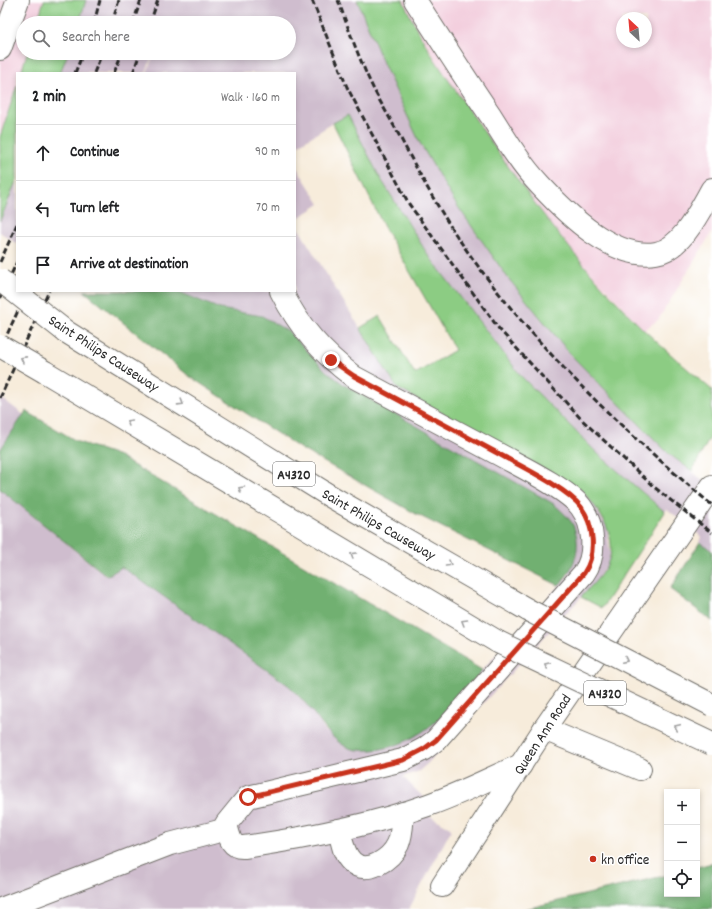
<!DOCTYPE html>
<meta charset="utf-8">
<style>
:root{--surface:#fff;--page:#f2f2f2;--text:#202124;--muted:#757577;--line:#e0e0e0}
body{margin:0;font-family:Dekko,sans-serif;background:var(--page);color:var(--text)}
.controls{position:absolute;right:12px;bottom:12px;display:grid;overflow:hidden;border-radius:0px;box-shadow:0 2px 6px #0003}
.controls button{width:36px;height:36px;display:grid;place-items:center;padding:0;border:0;border-bottom:1px solid var(--line);background:var(--surface);color:var(--text);font:20px sans-serif}
.compass{position:absolute;left:616px;top:12px;width:36px;height:36px;border-radius:50%;background:var(--surface);box-shadow:0 2px 6px #0003;rotate:334deg}
.stop{position:absolute;width:12px;height:12px;margin:-9px;border:3px solid #c8321e;border-radius:50%;background:#fff}
.stop.end{background:#c8321e;border-color:#fff;box-shadow:0 1px 4px #0008}
.list{margin:0;padding:0;list-style:none}
h2{display:flex;justify-content:space-between;align-items:center;height:52px;margin:0;padding:0 16px;font-size:17px}
h2 small{font-size:13px;font-weight:400;color:var(--muted)}
.list li{display:grid;grid-template-columns:26px 1fr auto;gap:12px;align-items:center;box-sizing:border-box;height:56px;padding:0 16px;border-top:1px solid var(--line)}
.list b{display:block;font-size:15px;white-space:nowrap}
.list em{font-size:13px;font-style:normal;color:var(--muted)}
.icon{flex:none;width:22px;height:22px;fill:none;stroke:currentColor;stroke-width:2;stroke-linecap:round;stroke-linejoin:round}
.map{position:relative;flex:none;width:712px;height:909px;overflow:hidden}
.search{position:absolute;background:var(--surface);box-shadow:0 2px 6px #0003;left:16px;top:16px;width:280px;height:44px;display:flex;align-items:center;gap:10px;box-sizing:border-box;padding:0 14px;border-radius:22px;color:var(--muted);font-size:15px}
.panel{position:absolute;background:var(--surface);box-shadow:0 2px 6px #0003;left:16px;top:72px;width:280px;height:220px;border-radius:0px}
.map>svg:first-child{display:block}
</style>
<div class="map">
<svg width="712" height="909" viewBox="0 0 712 909">
<rect width="100%" height="100%" fill="#fff"/>
<filter id="ink" filterUnits="userSpaceOnUse"><feTurbulence type="fractalNoise" baseFrequency=".025" numOctaves="2"/><feDisplacementMap in="SourceGraphic" scale="8" xChannelSelector="R" yChannelSelector="G"/><feConvolveMatrix kernelMatrix="1 2 1 2 8 2 1 2 1" color-interpolation-filters="sRGB"/></filter>
<filter id="wash" filterUnits="userSpaceOnUse"><feTurbulence type="fractalNoise" baseFrequency=".012" numOctaves="4" result="noise"/><feDisplacementMap in="SourceGraphic" scale="16" xChannelSelector="R" yChannelSelector="G"/><feGaussianBlur stdDeviation="0.9" result="paint"/><feColorMatrix in="noise" values="0 0 0 0 0 0 0 0 0 0 0 0 0 0 0 0 0 1.4 0 .05"/><feComposite in="paint" operator="in"/></filter>
<g filter="url(#wash)">
<rect width="100%" height="100%" fill="#f7ecdb"/>
<g fill="#f3cfde" fill-rule="evenodd">
<path d="M0,0H44L37,23H23V53H27L21,73H17V85L0,137Z"/>
<path d="M403,0H712V232L658,320L644,330L575,255L514,176L447,78L410,17ZM622,18H646V42H622Z"/>
</g>
<g fill="#cfbdce">
<path d="M86,0H357L384,65L420,143L454,201L508,278L572,356L669,454L712,487V551L700,542L702,537L667,509L665,512L597,453L521,376L428,255L379,176L348,115L333,123L295,147V73H147L154,53H289V23H79Z"/>
<path d="M68,53H153L146,73H60Z"/>
<path d="M295,165L320,204L295,220Z"/>
<path d="M17,179V244L0,232V221Z"/>
<path d="M295,223L397,388L581,489L595,507L607,528L610,553L609,561L596,581L427,764L419,771L403,777L430,804V816L450,827L451,830L409,909H0V489L106,576L122,567L288,685L311,710L326,732L464,695L482,670L568,576L577,554L576,537L572,524L346,386L326,371L289,332L262,316L220,309L177,291H295Z"/>
<path d="M0,397L24,415L0,450Z"/>
</g>
<g fill="#8ccc83" stroke="#5c7c57">
<path d="M44,0H86L79,23H37Z"/>
<path d="M357,0H403C420,41 447,78 472,114C523,190 578,265 644,330C666,351 689,370 712,390V434L692,471L669,454L572,356L508,278L454,201L420,143L384,65Z"/>
<path d="M27,53H68L60,73H21Z"/>
<path d="M17,85V179L0,221V137Z"/>
<path d="M348,115L379,176L428,255L521,376L597,453L665,512L602,608L581,597C591,586 604,574 609,560C618,535 597,506 580,489L397,388L360,328L380,316L415,374L455,350L384,227L333,123Z"/>
</g>
<g fill="#71b071" stroke="#4e6e4e">
<path d="M84,291H177L220,309L262,316L289,332L326,371L346,386L554,504C560,510 569,517 573,525C583,547 574,569 559,585L554,583L416,514L301,449L189,376Z"/>
<path d="M26,411L78,442L114,454L482,670C456,705 421,746 373,750C365,750 357,751 349,748C331,740 322,724 311,710C304,701 296,693 288,685L122,567L107,576L0,489V450Z"/>
<path d="M700,542L712,551V621L670,589Z"/>
<path d="M712,863V909H525L667,875V894H697V867Z"/>
</g>
</g>
<g filter="url(#ink)">
<g fill="none" stroke-linecap="round" stroke-linejoin="round">
<g stroke="#726f69" stroke-width="24">
<g id="minor">
<path d="M415,0C440,39 465,78 491,116C506,140 521,165 540,185C567,214 613,260 656,253C682,249 700,210 712,189"/>
<path d="M0,49L18,0"/>
<path d="M281,291C299,327 322,353 354,377C403,403 452,429 502,456C522,467 567,489 581,507C594,525 597,555 584,573L436,740L424,749L403,760L248,797L226,824C229,835 230,848 244,847C307,838 369,826 428,805C460,794 490,778 521,765"/>
<path d="M544,729L640,769"/>
<path d="M339,830C342,841 343,854 352,862C367,876 391,859 398,844C402,835 402,824 403,813"/>
<path d="M442,886L544,729L712,486"/>
<path d="M1,909L170,844L227,829"/>
</g>
</g>
<g stroke="#726f69" stroke-width="24">
<g id="major">
<path d="M65,331L330,496L528,610"/>
<path d="M45,372L498,642"/>
</g>
</g>
<use href="#minor" stroke="#fff" stroke-width="22"/>
<use href="#major" stroke="#fff" stroke-width="22"/>
<g stroke="#2b2b2b" stroke-width="3" stroke-dasharray="6 3" stroke-linecap="butt">
<path d="M312,0L347,87L409,204L499,329L581,419L654,487L712,533"/>
<path d="M338,0C347,25 356,50 367,75C376,96 389,116 400,137C421,177 443,218 470,255C538,350 622,430 712,505"/>
<path d="M94,23L100,0"/>
<path d="M112,23L119,0"/>
<path d="M133,23L141,0"/>
<path d="M150,23L158,0"/>
<path d="M75,73L83,53"/>
<path d="M94,73L102,53"/>
<path d="M114,73L122,53"/>
<path d="M133,73L140,53"/>
<path d="M0,262L17,224"/>
<path d="M0,298L17,262"/>
<path d="M0,350L27,291"/>
<path d="M0,398L49,291"/>
</g>
<g stroke="#726f69" stroke-width="24" stroke-linecap="butt">
<g id="major-bridge">
<path d="M0,280L65,331"/>
<path d="M0,346L45,372"/>
<path d="M528,610L712,705"/>
<path d="M498,642L712,744"/>
</g>
</g>
<use href="#major-bridge" stroke="#fff" stroke-width="22"/>
</g>
<defs><path id="oneway-chevron" d="M-2-3.5L2.5 0L-2 3.5" fill="none" stroke-width="1.6" stroke-linecap="round" stroke-linejoin="round"/></defs>
<g stroke="#a0a0a0">
<use href="#oneway-chevron" transform="translate(23 359) rotate(-151)"/>
<use href="#oneway-chevron" transform="translate(181 403) rotate(32)"/>
<use href="#oneway-chevron" transform="translate(129 422) rotate(-149)"/>
<use href="#oneway-chevron" transform="translate(241 489) rotate(-149)"/>
<use href="#oneway-chevron" transform="translate(353 555) rotate(-149)"/>
<use href="#oneway-chevron" transform="translate(449 564) rotate(30)"/>
<use href="#oneway-chevron" transform="translate(464 622) rotate(-149)"/>
<use href="#oneway-chevron" transform="translate(625 660) rotate(27)"/>
<use href="#oneway-chevron" transform="translate(547 665) rotate(-155)"/>
<use href="#oneway-chevron" transform="translate(677 727) rotate(-155)"/>
</g>
</g>
<g fill="none" stroke-linecap="round" stroke-linejoin="round" filter="url(#ink)">
<path stroke="#c8321e" stroke-width="5" d="M248,797L403,760L424,749L436,740L584,573C597,554 594,525 581,507C567,488 520,466 499,454C451,428 402,402 354,376L331,360"/>
</g>
<circle fill="#c8321e" stroke="#fff" stroke-width="1.5" cx="593" cy="859" r="4"/>
<g text-anchor="middle" stroke-width="3" stroke-linejoin="round" paint-order="stroke">
<g fill="#fff" stroke="#6b6b6b" stroke-width="1">
<rect x="273" y="462" width="42" height="24" rx="3"/>
<rect x="584" y="681" width="42" height="24" rx="3"/>
</g>
<g font-size="14" font-weight="bold" fill="#2b2b2b">
<text x="294" y="479">A4320</text>
<text x="605" y="698">A4320</text>
</g>
<g font-size="15" fill="#2b2b2b" stroke="#fff">
<text transform="translate(104 353) rotate(33)" y="5">Saint Philips Causeway</text>
<text transform="translate(379 524) rotate(30)" y="5">Saint Philips Causeway</text>
<text transform="translate(542 734) rotate(-57)" y="5">Queen Ann Road</text>
</g>
<g font-size="15" fill="#2b2b2b" stroke="#fff" text-anchor="start">
<text x="601" y="864">kn office</text>
</g>
</g>
</svg>
<div class="controls">
<button>+</button>
<button>−</button>
<button><svg class="icon" aria-label="locate" viewBox="0 0 24 24"><circle cx="12" cy="12" r="6"/><path d="M12 2v4M12 18v4M2 12h4M18 12h4"/></svg></button>
</div>
<svg class="compass" viewBox="-18 -18 36 36"><path d="M0-13l5 13h-10z" fill="#e53935"/><path d="M0 13l5-13h-10z" fill="#757577"/></svg>
<div class="stop" style="left:248px;top:797px"></div>
<div class="stop end" style="left:331px;top:360px"></div>
<div class="search"><svg class="icon" aria-label="search" viewBox="0 0 24 24"><circle cx="10" cy="10" r="6"/><path d="M15 15l6 6"/></svg>Search here</div>
<section class="panel">
<h2>2 min<small>Walk · 160 m</small></h2>
<ul class="list">
<li><svg class="icon" aria-label="ahead" viewBox="0 0 24 24"><path d="M12 20V5M6 11l6-6 6 6"/></svg><div><b>Continue</b></div><em>90 m</em></li>
<li><svg class="icon" aria-label="left" viewBox="0 0 24 24"><path d="M17 20v-9H6M10 6l-5 5 5 5"/></svg><div><b>Turn left</b></div><em>70 m</em></li>
<li><svg class="icon" aria-label="arrive" viewBox="0 0 24 24"><path d="M6 21V4h12l-3 4 3 4H6"/></svg><div><b>Arrive at destination</b></div></li>
</ul>
</section>
</div>
